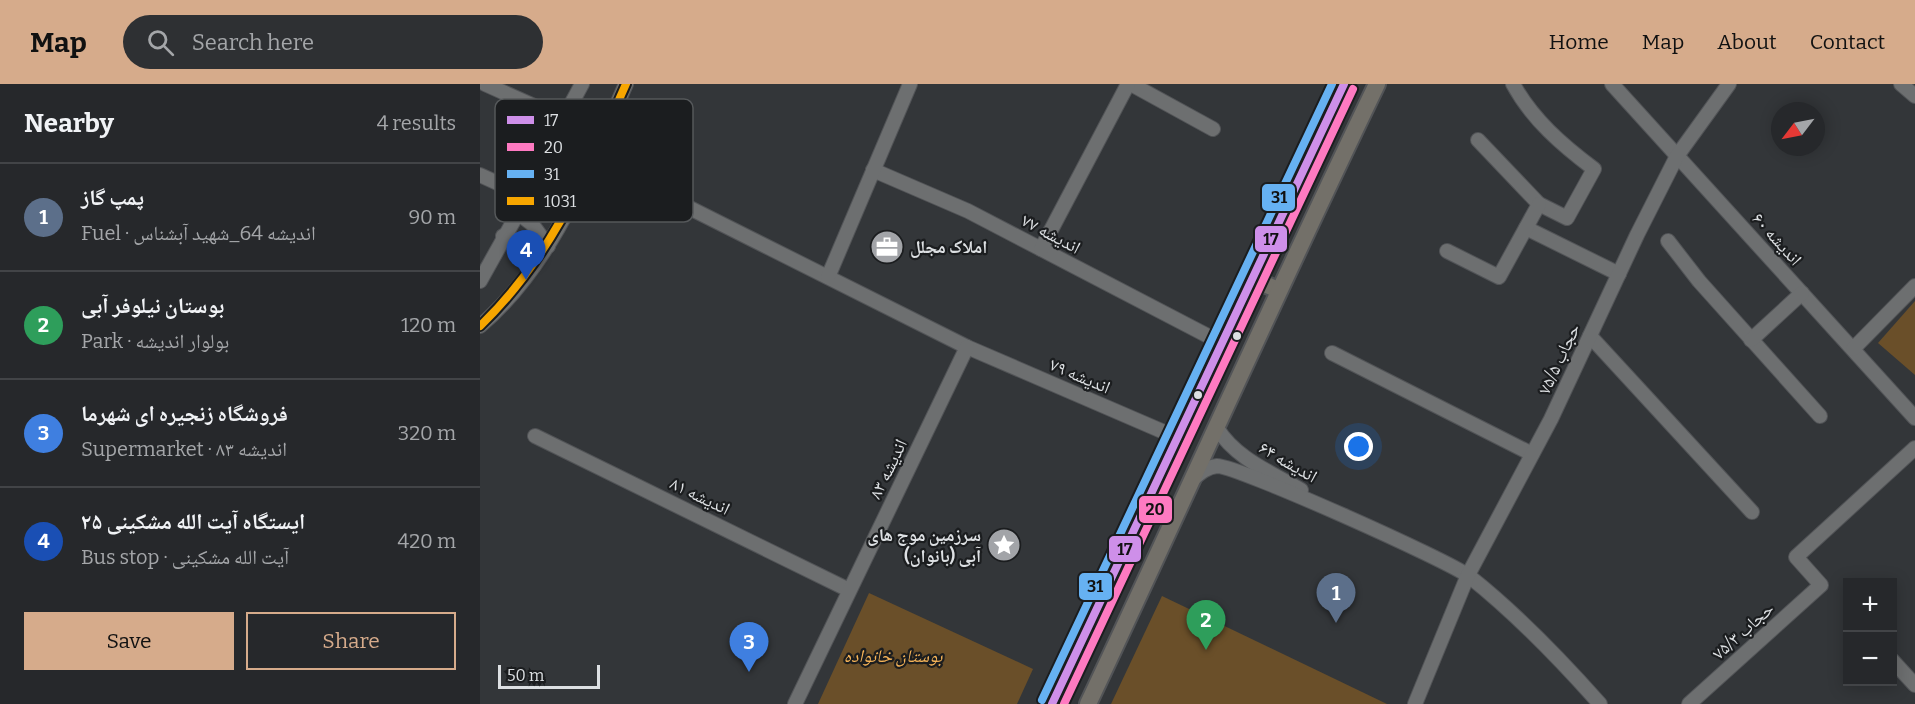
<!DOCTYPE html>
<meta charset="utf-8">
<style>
:root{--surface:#26282b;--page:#2e3033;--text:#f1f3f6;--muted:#a4a6a9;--line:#424447;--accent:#d6ab8b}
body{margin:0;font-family:Bitter,"Noto Naskh Arabic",serif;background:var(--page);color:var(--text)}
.controls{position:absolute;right:18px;bottom:18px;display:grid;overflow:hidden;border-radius:0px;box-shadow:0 3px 15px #0003}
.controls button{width:54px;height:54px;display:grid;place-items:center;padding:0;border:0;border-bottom:2px solid var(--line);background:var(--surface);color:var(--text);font:30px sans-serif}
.compass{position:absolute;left:1291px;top:18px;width:54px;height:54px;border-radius:50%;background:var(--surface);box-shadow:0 3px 15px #0003;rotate:238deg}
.scale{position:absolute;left:18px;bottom:15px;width:102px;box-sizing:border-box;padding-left:6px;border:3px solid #dde0e3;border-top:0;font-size:16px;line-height:21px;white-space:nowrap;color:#dde0e3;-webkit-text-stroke:4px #1b1d1f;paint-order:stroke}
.you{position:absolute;left:879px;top:363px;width:21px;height:21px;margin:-15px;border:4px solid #fff;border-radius:50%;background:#1a73e8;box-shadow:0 0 0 9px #1a73e833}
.badge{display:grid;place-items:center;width:39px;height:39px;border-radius:50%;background:var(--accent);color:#fff;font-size:20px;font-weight:700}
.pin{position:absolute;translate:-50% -50px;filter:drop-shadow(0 2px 3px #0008)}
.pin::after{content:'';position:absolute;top:32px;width:21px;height:18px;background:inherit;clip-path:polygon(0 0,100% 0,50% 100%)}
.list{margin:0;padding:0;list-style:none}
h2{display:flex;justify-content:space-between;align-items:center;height:78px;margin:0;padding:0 24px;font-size:26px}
h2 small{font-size:20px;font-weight:400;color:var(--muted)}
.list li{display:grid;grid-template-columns:39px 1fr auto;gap:18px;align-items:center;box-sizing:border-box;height:108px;padding:0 24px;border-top:2px solid var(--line)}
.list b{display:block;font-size:22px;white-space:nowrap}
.list p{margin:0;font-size:20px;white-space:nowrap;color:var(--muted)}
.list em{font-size:20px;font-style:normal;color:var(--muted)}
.actions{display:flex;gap:12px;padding:18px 24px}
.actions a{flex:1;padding:14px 0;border:2px solid var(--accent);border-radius:0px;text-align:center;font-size:21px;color:var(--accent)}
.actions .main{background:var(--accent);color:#111}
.icon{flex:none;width:33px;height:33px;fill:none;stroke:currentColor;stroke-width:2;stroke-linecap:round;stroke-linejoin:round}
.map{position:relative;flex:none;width:1435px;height:620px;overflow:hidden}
header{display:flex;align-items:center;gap:36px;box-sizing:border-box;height:84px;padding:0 30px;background:var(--accent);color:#111}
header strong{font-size:28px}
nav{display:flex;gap:33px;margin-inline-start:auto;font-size:21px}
.search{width:420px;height:54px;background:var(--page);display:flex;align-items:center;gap:15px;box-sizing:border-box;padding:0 21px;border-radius:33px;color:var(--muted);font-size:22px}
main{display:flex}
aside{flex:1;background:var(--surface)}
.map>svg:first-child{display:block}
</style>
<header>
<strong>Map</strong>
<div class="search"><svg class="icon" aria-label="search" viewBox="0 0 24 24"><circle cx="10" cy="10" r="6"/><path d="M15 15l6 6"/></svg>Search here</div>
<nav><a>Home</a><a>Map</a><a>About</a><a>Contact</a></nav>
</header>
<main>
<aside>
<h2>Nearby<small>4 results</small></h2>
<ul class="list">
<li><span class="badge" style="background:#5c6f8a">1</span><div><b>پمپ گاز</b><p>Fuel · اندیشه 64_شهید آبشناس</p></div><em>90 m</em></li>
<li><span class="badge" style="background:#2e9e5b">2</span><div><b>بوستان نیلوفر آبی</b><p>Park · بولوار اندیشه</p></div><em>120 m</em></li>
<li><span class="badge" style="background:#3f7fe0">3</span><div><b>فروشگاه زنجیره ای شهرما</b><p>Supermarket · اندیشه ۸۳</p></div><em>320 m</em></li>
<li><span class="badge" style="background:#1a4fb4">4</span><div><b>ایستگاه آیت الله مشکینی ۲۵</b><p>Bus stop · آیت الله مشکینی</p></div><em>420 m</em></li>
</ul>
<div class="actions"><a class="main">Save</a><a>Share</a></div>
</aside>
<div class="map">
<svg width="1435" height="620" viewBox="0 0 1435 620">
<rect width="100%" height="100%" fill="#333639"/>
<g fill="#6a4f29">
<path d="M1435,217V291L1398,259Z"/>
<path d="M389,509L553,585L537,620H338Z"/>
<path d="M682,512L907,620H631Z"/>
</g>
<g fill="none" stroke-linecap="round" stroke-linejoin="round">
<g stroke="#525457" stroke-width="16">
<g id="minor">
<path d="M651,0L733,45"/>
<path d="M1132,0L1435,334"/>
<path d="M1421,0L1435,12"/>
<path d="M83,35L102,0"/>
<path d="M998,56L1059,120L1087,134L1114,85C1082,61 1052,35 1033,0"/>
<path d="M112,75L487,263L698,354"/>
<path d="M393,86L488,127L730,253"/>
<path d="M0,91L46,112"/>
<path d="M38,129L52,140L68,162"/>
<path d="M1046,144L1139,190"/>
<path d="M23,152L43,159L68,162"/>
<path d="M1188,157L1219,197L1340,332"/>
<path d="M561,165L648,0"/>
<path d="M967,167L1019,193L1059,120"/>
<path d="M348,193L430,0"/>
<path d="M0,197L38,129L83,35L5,0"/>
<path d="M0,242C73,180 108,85 146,0"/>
<path d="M1110,252L1272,428"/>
<path d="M1271,256L1322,209"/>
<path d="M1373,265L1435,202"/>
<path d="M852,269L1052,370"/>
<path d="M737,344C755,374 792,389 821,406"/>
<path d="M55,352L369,506"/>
<path d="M713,395C720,389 727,383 737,382C755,381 970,477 990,493C1038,531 1080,575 1120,620"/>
<path d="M1412,576L1435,601"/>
<path d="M315,620L487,263"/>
<path d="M935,620L988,491L1071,335L1157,151L1197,72L1249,0"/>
<path d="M1209,620L1341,501L1316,473L1435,364"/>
</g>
</g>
<g stroke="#525457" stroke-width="20">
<g id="major">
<path d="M771,194L798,206"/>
<path d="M572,620L818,93L864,0"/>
<path d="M608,620C705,414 798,205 897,0"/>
</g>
</g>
<use href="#minor" stroke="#6d6f70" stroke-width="14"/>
<use href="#major" stroke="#737069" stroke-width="16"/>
<g stroke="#1b1d1f" stroke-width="12">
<path id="bus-1" d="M572,620L864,0"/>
</g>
<g stroke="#1b1d1f" stroke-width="12">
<path id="bus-2" d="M584,620L873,5"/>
</g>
<g stroke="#1b1d1f" stroke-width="12">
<path id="bus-3" d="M562,616L852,0"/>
</g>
<g stroke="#1b1d1f" stroke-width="12">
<path id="bus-4" d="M0,242C72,173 106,90 146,0"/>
</g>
<use href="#bus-1" stroke="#ce8fe9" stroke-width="8"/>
<use href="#bus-2" stroke="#fe7ac1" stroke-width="8"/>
<use href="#bus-3" stroke="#66b1f2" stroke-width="8"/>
<use href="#bus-4" stroke="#f7a600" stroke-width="8"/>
</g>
<defs>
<g id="office-disc" transform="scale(1.725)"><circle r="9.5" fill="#a2a4a8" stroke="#1b1d1f"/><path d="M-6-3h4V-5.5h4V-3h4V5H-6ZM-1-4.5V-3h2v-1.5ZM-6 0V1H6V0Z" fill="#fff"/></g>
<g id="sight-disc" transform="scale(1.725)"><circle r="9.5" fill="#a2a4a8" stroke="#1b1d1f"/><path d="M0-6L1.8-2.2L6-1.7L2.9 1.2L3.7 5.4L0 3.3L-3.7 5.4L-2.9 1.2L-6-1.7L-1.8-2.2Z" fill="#fff"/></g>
</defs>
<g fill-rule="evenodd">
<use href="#office-disc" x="407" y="163"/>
<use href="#sight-disc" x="524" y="461"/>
</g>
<g fill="#dde0e3" stroke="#1b1d1f" stroke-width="2">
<circle cx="757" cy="252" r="5"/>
<circle cx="718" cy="311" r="5"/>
</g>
<g text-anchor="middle" stroke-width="4.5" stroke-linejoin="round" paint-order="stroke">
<g font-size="18" fill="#dde0e3" stroke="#1b1d1f">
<text transform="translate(571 150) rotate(28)" y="6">اندیشه ۷۷</text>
<text transform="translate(1297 155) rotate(48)" y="6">اندیشه ۶۰</text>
<text transform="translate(1079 275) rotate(-65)" y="6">حجاب ۷۵/۵</text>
<text transform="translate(600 292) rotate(23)" y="6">اندیشه ۷۹</text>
<text transform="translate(808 378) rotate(30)" y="6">اندیشه ۶۴</text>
<text transform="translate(408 385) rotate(-64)" y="6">اندیشه ۸۳</text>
<text transform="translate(220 412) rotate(26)" y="6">اندیشه ۸۱</text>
<text transform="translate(1263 547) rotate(-42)" y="6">حجاب ۷۵/۳</text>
</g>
<g font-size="18" font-weight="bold" fill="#dde0e3" stroke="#1b1d1f" text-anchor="start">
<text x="430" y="169">املاک مجلل</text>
<text x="501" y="457" text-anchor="end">سرزمین موج های<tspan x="501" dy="21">آبی (بانوان)</tspan></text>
</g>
<g font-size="18" font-style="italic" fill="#f6b458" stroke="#1b1d1f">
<text x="413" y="578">بوستان خانواده</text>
</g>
</g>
<rect x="15" y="15" width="198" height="123" rx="9" fill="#1b1d1f" stroke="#55585a" stroke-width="1.5"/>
<rect x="27" y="32" width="27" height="8" fill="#ce8fe9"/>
<rect x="27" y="59" width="27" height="8" fill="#fe7ac1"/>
<rect x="27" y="86" width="27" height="8" fill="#66b1f2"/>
<rect x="27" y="113" width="27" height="8" fill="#f7a600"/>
<g font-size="16" fill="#dde0e3">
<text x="64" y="42">17</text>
<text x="64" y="69">20</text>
<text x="64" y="96">31</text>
<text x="64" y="123">1031</text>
</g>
<g stroke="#1b1d1f" stroke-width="2">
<rect x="781" y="99" width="35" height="29" rx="6" fill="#66b1f2"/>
<rect x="774" y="141" width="34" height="28" rx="6" fill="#ce8fe9"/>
<rect x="658" y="411" width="35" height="29" rx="6" fill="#fe7ac1"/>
<rect x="628" y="451" width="34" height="28" rx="6" fill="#ce8fe9"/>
<rect x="598" y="488" width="35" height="29" rx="6" fill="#66b1f2"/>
</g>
<g font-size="16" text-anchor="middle" font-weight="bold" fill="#111">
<text x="799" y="119">31</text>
<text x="791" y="161">17</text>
<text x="675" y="431">20</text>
<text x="645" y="471">17</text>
<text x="615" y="508">31</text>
</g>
</svg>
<div class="controls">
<button>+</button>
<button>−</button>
</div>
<svg class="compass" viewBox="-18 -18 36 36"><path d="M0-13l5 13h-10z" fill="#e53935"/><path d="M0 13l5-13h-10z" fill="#a4a6a9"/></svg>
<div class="scale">50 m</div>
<div class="you"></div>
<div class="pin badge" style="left:856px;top:539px;background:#5c6f8a">1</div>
<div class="pin badge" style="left:726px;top:566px;background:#2e9e5b">2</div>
<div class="pin badge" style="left:269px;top:588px;background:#3f7fe0">3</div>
<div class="pin badge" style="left:46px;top:196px;background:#1a4fb4">4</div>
</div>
</main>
